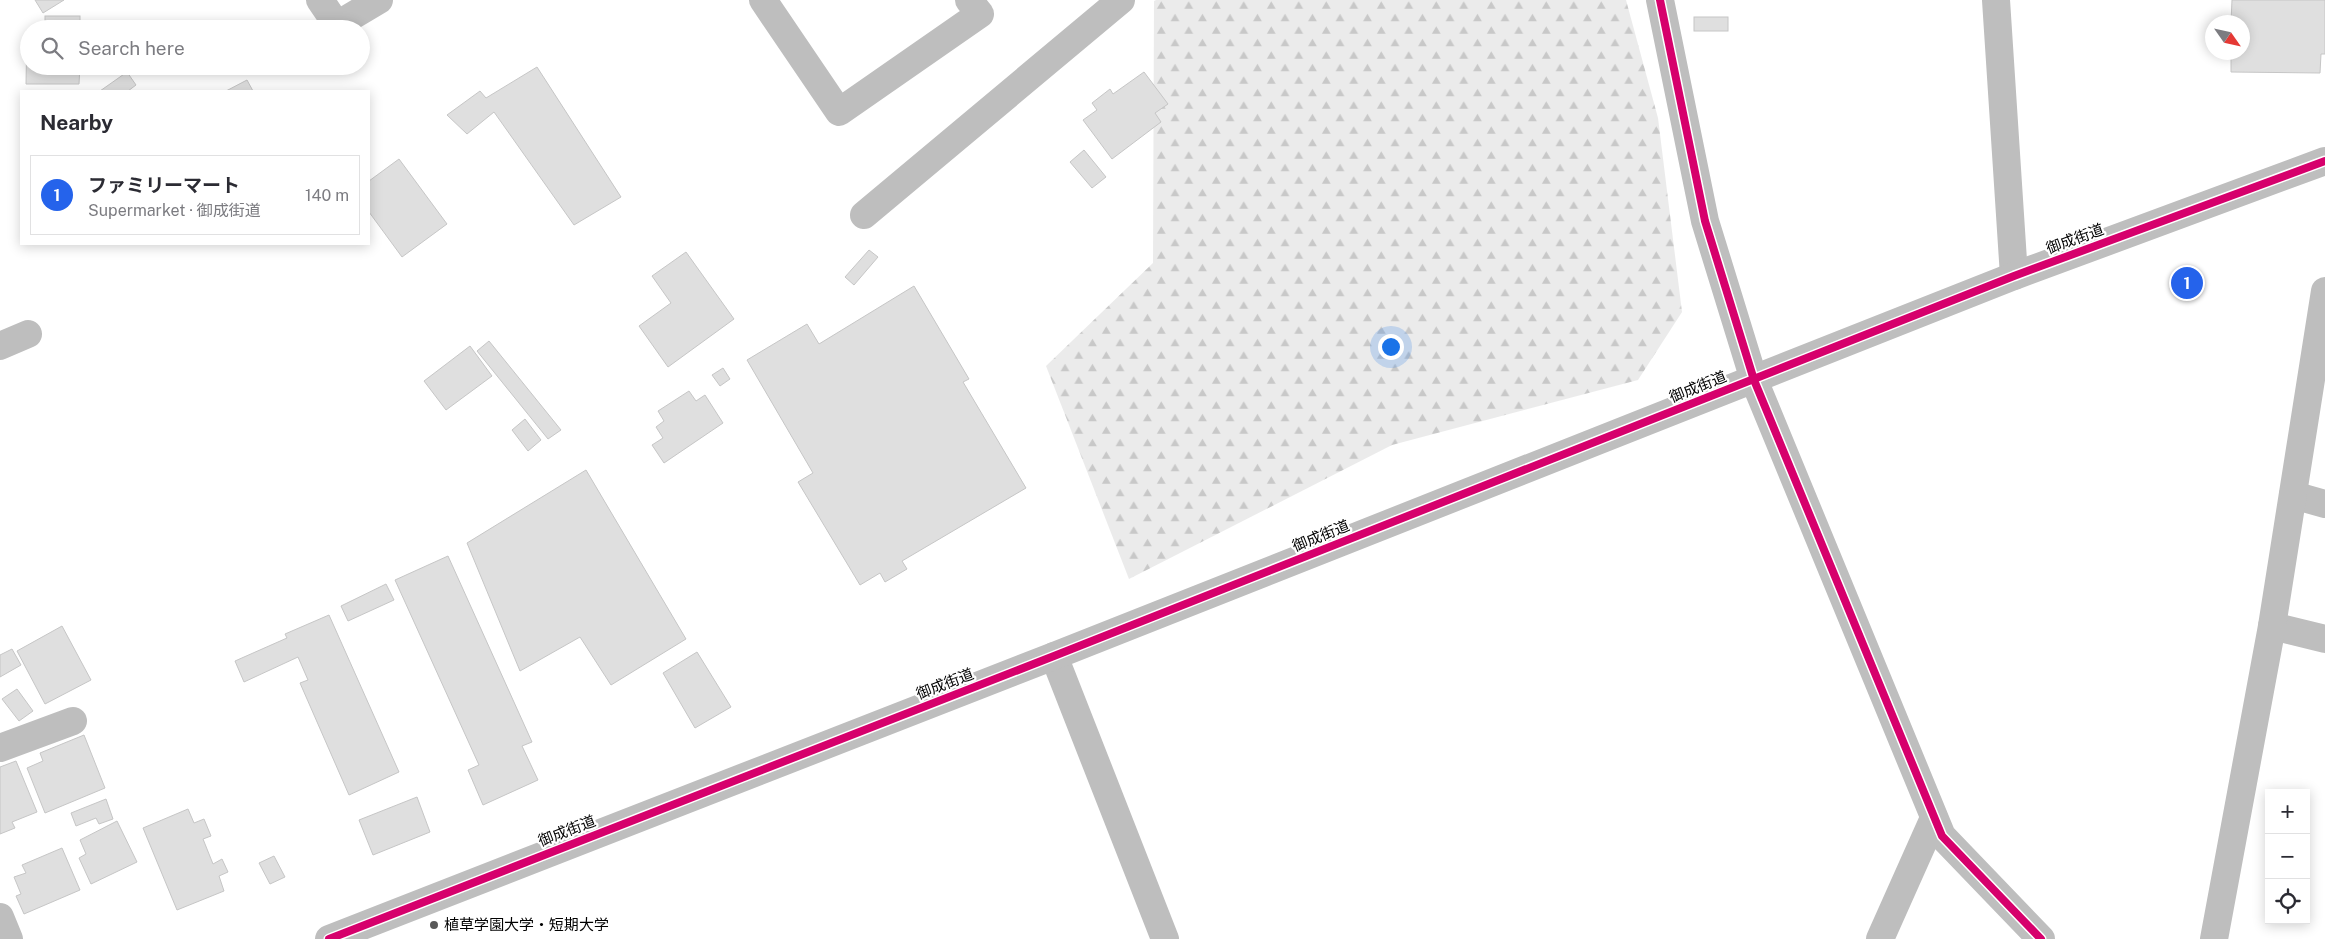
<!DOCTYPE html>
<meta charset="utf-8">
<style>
:root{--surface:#fff;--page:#f2f2f3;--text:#2b2b33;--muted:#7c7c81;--line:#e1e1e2;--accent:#2563eb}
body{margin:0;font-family:"Public Sans","Noto Sans JP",sans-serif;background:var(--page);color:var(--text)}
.controls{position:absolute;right:15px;bottom:15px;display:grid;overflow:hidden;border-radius:0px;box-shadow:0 2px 12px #0003}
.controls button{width:45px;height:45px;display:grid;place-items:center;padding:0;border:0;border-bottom:1px solid var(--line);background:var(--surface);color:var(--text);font:25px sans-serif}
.compass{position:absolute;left:2205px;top:15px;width:45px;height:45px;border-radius:50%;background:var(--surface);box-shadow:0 2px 12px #0003;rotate:124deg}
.you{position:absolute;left:1390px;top:346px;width:18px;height:18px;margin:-12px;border:4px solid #fff;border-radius:50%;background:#1a73e8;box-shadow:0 0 0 8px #1a73e833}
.badge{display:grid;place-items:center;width:32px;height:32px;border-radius:50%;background:var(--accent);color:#fff;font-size:16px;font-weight:700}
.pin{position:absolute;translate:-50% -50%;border:2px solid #fff;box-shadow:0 1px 5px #0006}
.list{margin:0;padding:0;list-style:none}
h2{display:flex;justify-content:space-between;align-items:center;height:65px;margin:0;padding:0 20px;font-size:21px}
h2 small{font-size:16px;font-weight:400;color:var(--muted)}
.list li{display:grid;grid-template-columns:32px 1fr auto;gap:15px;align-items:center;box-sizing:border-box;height:80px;margin:0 10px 10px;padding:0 10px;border:1px solid var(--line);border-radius:0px}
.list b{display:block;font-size:19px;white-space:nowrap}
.list p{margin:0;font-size:16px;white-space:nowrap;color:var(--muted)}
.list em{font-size:16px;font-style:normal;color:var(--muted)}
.icon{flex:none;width:28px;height:28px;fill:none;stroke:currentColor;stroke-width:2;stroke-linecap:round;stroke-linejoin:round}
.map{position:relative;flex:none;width:2325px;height:939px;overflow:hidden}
.search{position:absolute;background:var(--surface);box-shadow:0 2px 12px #0003;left:20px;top:20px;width:350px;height:55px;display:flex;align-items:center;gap:12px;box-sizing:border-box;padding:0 18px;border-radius:28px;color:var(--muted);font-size:19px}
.panel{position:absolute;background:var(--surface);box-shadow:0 2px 12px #0003;left:20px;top:90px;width:350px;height:155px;border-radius:0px}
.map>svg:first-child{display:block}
</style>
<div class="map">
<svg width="2325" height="939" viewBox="0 0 2325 939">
<defs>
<pattern id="forest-firs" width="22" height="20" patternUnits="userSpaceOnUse" patternTransform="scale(1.25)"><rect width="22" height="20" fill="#ebebeb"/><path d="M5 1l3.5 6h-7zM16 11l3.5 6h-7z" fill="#c8c8c8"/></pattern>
</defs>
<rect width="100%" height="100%" fill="#fff"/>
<path fill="url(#forest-firs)" d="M1156,0H1626L1658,118L1682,312L1638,380L1392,445L1129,579L1046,366L1153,263L1154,1Z"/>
<g fill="#dfdfdf" stroke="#c6c6c6">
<path d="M35,0H64L43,13Z"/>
<path d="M2232,0H2325V54H2321L2320,73L2231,72V52H2242V22H2231Z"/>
<rect x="45" y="16" width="35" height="13"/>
<rect x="1694" y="17" width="34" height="14"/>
<path d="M27,30L29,66H80L79,84H26Z"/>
<path d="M537,67L621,197L574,225L494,112L467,134L447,115L480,91L486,98Z"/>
<path d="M127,72L136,85L128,91H100Z"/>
<path d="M1144,72L1168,104L1155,113L1161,122L1112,159L1083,120L1097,110L1092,103L1110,89L1113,94Z"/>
<path d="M247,80L253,91H226Z"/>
<path d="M1084,150L1106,177L1092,188L1070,162Z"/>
<path d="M399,159L447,224L402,257L369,212V181Z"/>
<path d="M869,250L878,257L854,285L845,277Z"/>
<path d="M686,252L734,319L668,367L639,326L671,303L652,276Z"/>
<path d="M914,286L969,379L963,382L1026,488L902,561L907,569L885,582L880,573L860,585L798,482L813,473L747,360L807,324L819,344Z"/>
<path d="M489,341L561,430L548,439L477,351Z"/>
<path d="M470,346L492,376L446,410L424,381Z"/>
<path d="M723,368L730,379L720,386L712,375Z"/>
<path d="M689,391L696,401L705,395L723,423L664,463L652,445L663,438L656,427L664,421L658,411Z"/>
<path d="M525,419L541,440L528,451L512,430Z"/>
<path d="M586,470L686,639L611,685L580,637L520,671L467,543Z"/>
<path d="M448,556L532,742L522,746L538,780L483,805L468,770L479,765L395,580Z"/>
<path d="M386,584L394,600L348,621L341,606Z"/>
<path d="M329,615L399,772L349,795L300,683L308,680L298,657L244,682L235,661L287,638L285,634Z"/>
<path d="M62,626L91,680L45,704L17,651Z"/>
<path d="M12,649L21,665L0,677V655Z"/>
<path d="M697,652L731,707L695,728L663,673Z"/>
<path d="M17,689L33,711L19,721L2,699Z"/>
<path d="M84,735L105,788L45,813L27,768L43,761L40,753Z"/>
<path d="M16,761L37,812L12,822L15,828L0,834V767Z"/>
<path d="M417,797L430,832L373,855L359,820Z"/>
<path d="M106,799L113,819L99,824L96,818L76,826L71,813Z"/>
<path d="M188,809L194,823L204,819L211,836L203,839L213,864L222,859L228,872L219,876L224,891L177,910L143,828Z"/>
<path d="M117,821L137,862L91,884L79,858L86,854L80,840Z"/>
<path d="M62,848L80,890L24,914L16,896L21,894L14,877L26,873L22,865Z"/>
<path d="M274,856L285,877L270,884L259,863Z"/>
</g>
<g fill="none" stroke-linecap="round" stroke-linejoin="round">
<g stroke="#bebebe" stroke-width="28">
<path d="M320,0L337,25L379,0"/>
<path d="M763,0L839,112L980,14L969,0"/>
<path d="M1660,0L1705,221L1754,380L1942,836L2041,939"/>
<path d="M1996,0L2014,276"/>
<path d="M864,215L1121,0"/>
<path d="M0,346L28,334"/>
<path d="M2293,495L2325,504"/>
<path d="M2272,626L2325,639"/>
<path d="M1054,656L1165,939"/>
<path d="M0,748L73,721"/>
<path d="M0,917L9,939"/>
<path d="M329,939L1054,656L2014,276L2325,161"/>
<path d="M1880,939L1934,818"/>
<path d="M2214,939L2272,626L2325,291"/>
</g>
<g stroke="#fff" stroke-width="11">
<g id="cycleway">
<path d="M1660,0L1705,221L1754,380L1942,836L2041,939"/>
<path d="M329,939L1054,656L2014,276L2325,161"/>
</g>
</g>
<use href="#cycleway" stroke="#d6006c" stroke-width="8"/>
</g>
<circle fill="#595959" stroke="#fff" stroke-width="2" cx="434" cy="925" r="5"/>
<g text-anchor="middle" stroke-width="4.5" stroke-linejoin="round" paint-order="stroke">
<g font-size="15" fill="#000" stroke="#fff">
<text transform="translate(2075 239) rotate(-20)" y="5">御成街道</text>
<text transform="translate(1698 387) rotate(-22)" y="5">御成街道</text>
<text transform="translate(1321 536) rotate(-22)" y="5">御成街道</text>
<text transform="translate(945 684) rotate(-21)" y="5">御成街道</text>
<text transform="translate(567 831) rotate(-21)" y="5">御成街道</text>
</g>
<g font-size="15" fill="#000" stroke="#fff" text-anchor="start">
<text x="444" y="930">植草学園大学・短期大学</text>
</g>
</g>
</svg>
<div class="controls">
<button>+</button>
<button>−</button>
<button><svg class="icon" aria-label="locate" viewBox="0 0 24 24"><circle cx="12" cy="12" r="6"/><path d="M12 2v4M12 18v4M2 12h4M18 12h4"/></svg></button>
</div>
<svg class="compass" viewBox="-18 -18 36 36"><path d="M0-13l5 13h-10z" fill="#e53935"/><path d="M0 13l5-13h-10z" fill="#7c7c81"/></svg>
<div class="you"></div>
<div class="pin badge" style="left:2187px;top:283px">1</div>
<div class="search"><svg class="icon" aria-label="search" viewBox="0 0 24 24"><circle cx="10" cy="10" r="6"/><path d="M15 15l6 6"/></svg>Search here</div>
<section class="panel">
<h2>Nearby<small></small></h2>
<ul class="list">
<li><span class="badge">1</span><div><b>ファミリーマート</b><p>Supermarket · 御成街道</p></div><em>140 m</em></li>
</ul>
</section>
</div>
